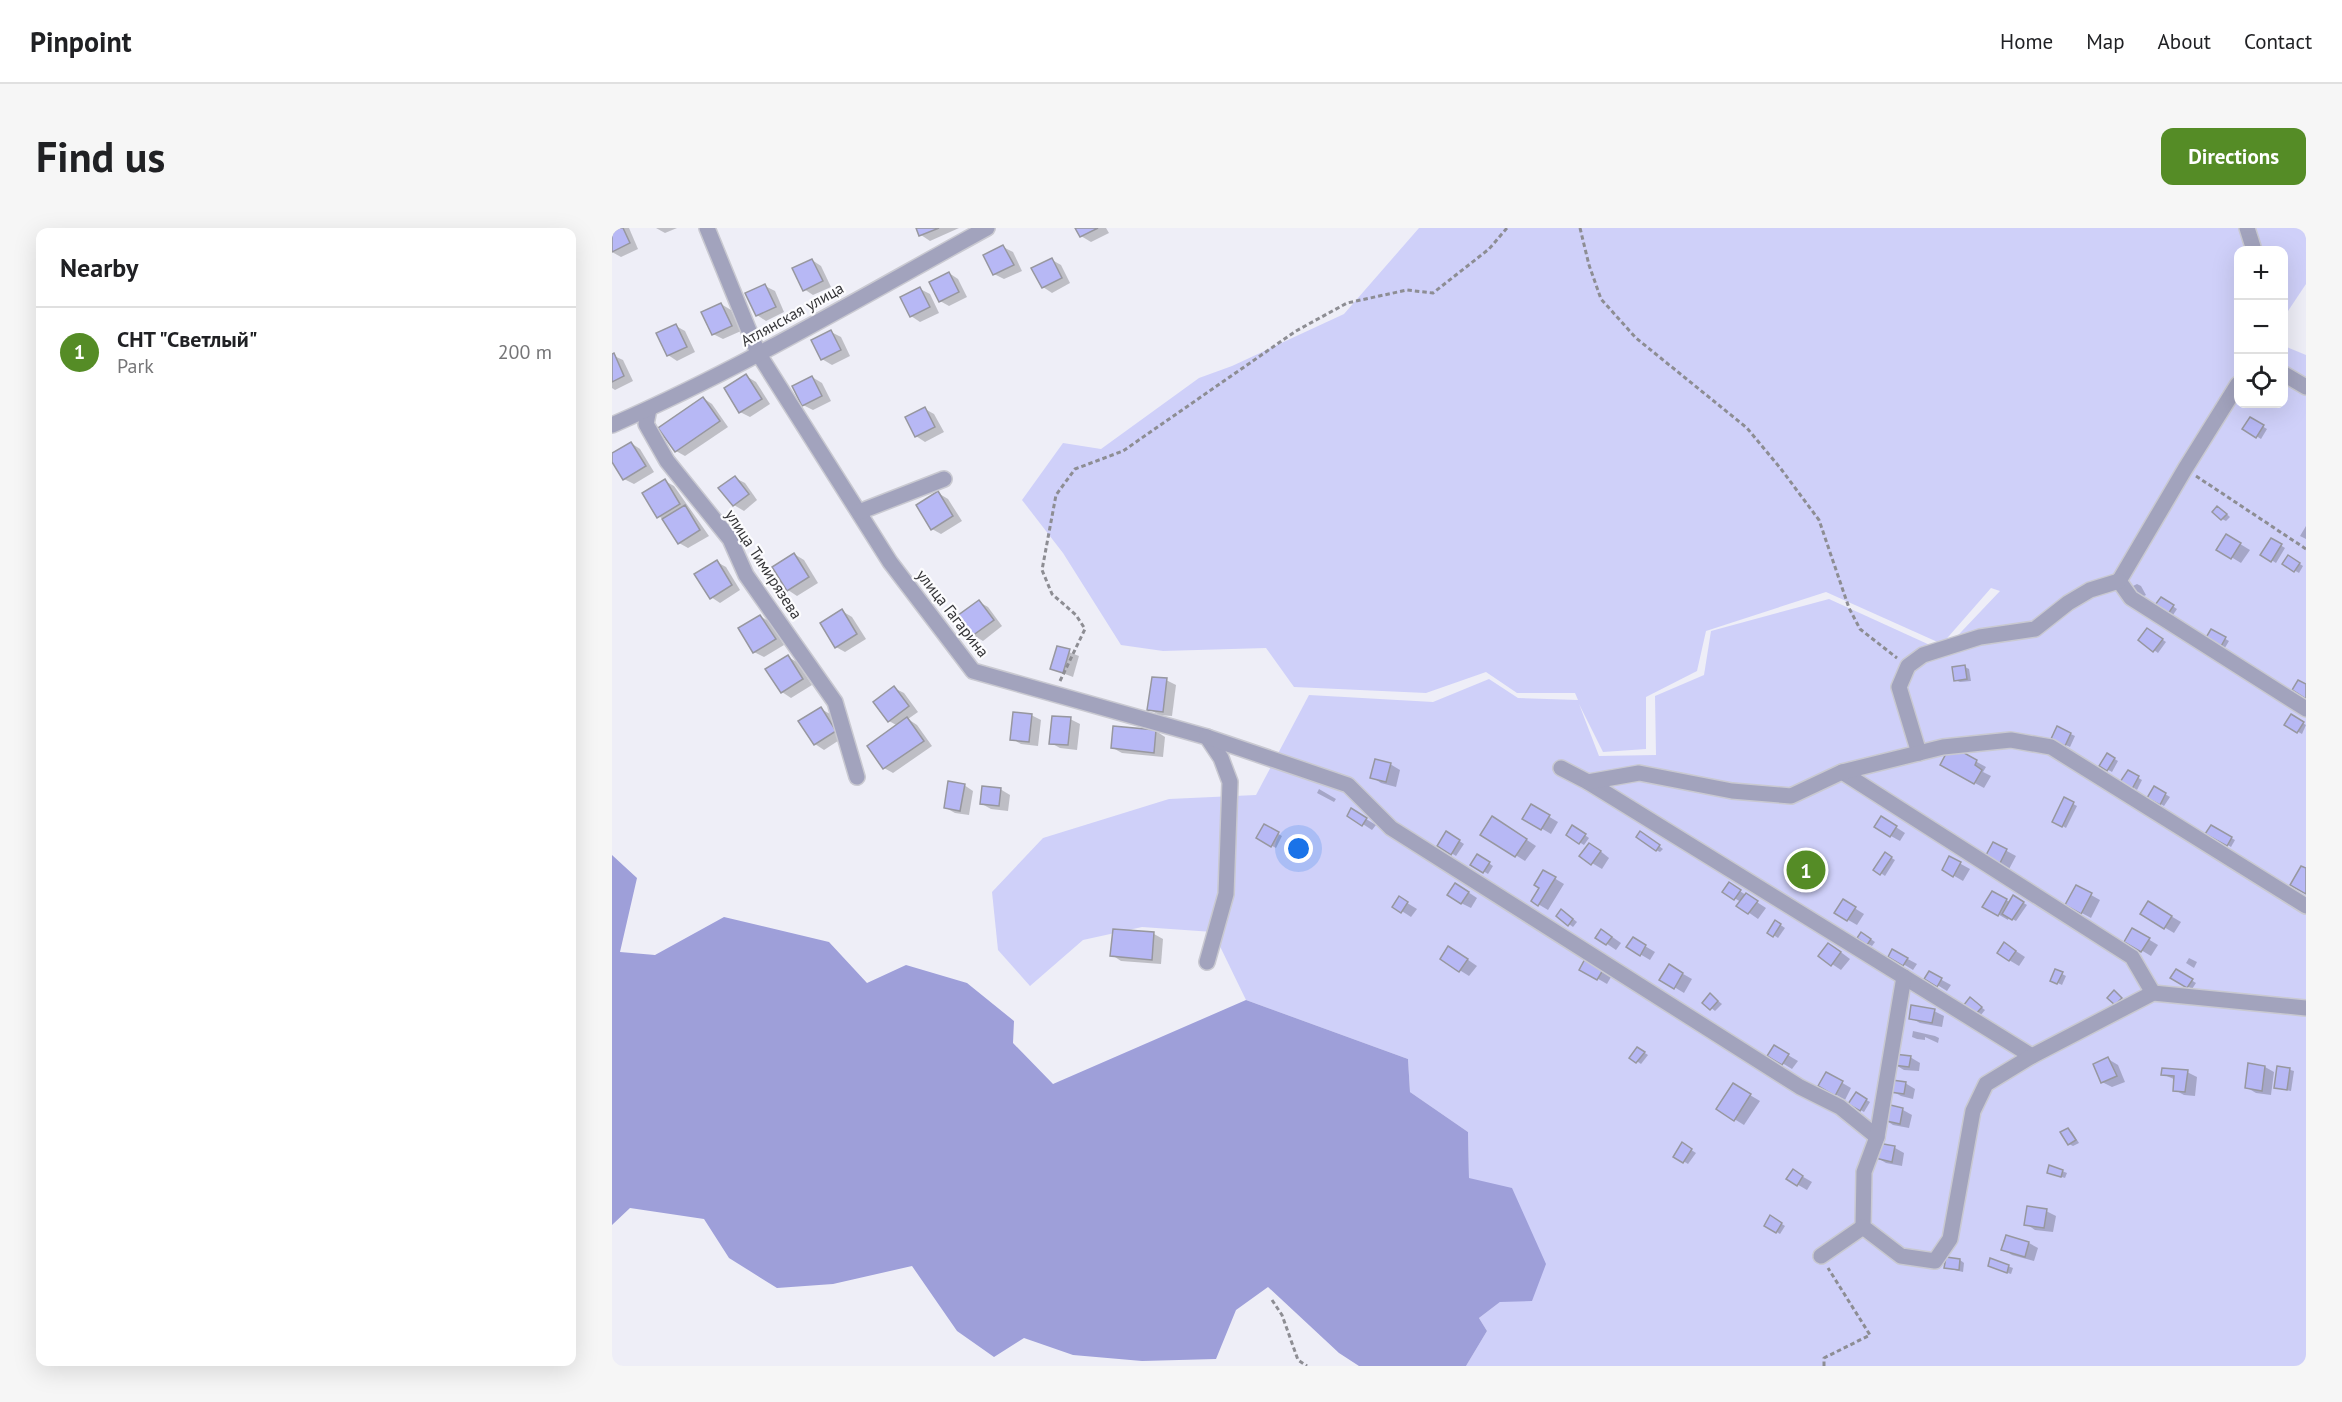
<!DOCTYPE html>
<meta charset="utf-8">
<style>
:root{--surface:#fff;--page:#f6f6f6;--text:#202124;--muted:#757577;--line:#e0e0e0;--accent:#558c26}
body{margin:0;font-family:"PT Sans",sans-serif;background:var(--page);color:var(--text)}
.controls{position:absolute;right:18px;top:18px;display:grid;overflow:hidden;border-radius:12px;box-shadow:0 6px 24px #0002}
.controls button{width:54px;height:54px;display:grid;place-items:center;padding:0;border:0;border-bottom:2px solid var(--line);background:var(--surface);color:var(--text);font:30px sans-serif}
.you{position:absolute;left:687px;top:621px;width:21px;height:21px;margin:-15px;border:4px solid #fff;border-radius:50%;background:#1a73e8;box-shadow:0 0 0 9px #1a73e833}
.badge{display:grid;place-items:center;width:39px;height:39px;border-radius:50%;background:var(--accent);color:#fff;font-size:20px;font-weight:700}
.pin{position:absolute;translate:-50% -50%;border:3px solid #fff;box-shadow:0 2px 6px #0006}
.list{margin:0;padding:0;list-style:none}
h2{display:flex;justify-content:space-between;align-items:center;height:78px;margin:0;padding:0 24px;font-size:26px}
h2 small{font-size:20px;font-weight:400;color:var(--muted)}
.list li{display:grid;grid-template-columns:39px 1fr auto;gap:18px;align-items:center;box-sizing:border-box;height:90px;padding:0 24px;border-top:2px solid var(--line)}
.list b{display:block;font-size:22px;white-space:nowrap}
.list p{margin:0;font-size:20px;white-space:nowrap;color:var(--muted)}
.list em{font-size:20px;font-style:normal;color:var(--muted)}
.icon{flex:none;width:33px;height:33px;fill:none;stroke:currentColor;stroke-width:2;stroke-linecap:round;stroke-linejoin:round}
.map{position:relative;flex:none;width:1694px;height:1138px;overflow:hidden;border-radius:12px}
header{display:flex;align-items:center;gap:36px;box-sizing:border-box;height:84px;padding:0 30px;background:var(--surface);border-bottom:2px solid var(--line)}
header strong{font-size:28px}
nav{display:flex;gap:33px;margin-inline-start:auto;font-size:21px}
.intro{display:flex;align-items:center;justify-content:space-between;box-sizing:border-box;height:144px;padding:0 36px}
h1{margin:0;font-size:42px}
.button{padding:15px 27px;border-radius:12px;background:var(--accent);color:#fff;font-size:21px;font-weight:700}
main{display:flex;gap:36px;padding:0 36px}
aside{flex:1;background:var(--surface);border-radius:12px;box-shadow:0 6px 24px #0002}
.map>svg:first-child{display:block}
</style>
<header>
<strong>Pinpoint</strong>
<nav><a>Home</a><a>Map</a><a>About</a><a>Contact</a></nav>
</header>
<div class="intro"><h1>Find us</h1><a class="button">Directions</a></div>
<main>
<aside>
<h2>Nearby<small></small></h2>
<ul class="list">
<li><span class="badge">1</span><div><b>СНТ &quot;Светлый&quot;</b><p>Park</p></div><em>200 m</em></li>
</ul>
</aside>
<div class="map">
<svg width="1694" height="1138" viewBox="0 0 1694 1138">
<rect width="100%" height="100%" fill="#eeeef7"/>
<path fill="#cfd0f9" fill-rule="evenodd" d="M807,0H1694V56L1672,89V22H1626V176H1672V118L1694,127V1138H854L875,1103L867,1090L888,1074L857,950L856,904L798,864L796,831L634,772L601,704L530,699L471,712L418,758L386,722L380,664L431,610L557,571L644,567L697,467L821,474L877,451L906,470L966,472L963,465H905L874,444L814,465L682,459L654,420L551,423L509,417L451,325L410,272L451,215L489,221L587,150L620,138L732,86ZM1379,360L1388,363L1331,423L1217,371L1099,403L1092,447L1043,468L1044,527L987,528L967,476L991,524L1034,521V469L1085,443L1094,403L1214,364L1330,416Z"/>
<path fill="#9e9fd9" d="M0,627L25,650L8,724L43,727L112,689L217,714L255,755L294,737L355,755L402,793L401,815L441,856L634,772L796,831L798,864L856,904L857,950L900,960L934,1036L920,1073L888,1074L867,1090L875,1103L854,1138H747L727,1125L656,1059L624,1082L604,1131L530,1133L461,1127L412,1110L382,1129L345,1103L300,1038L221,1056L165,1060L117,1030L92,991L18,980L0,997Z"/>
<g fill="#0003">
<path d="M0,0H17L26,21L9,29L0,24Z"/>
<path d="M44,0H65L53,5Z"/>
<path d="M305,0H347L318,13L309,7Z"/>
<path d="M465,0H494L497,5L479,14L469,8Z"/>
<path d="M391,19L401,24L410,43L392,51L382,46Z"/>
<path d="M200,32L209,38L219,59L201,67L192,61Z"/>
<path d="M440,32L449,37L458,55L440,65L431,59Z"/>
<path d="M337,45L346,51L355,69L337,78L328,73Z"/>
<path d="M153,58L163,63L172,84L154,93L145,87Z"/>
<path d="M308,61L318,66L327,85L308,94L299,88Z"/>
<path d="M109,76L119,82L129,103L111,111L101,106Z"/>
<path d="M64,98L73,103L83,124L65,133L56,127Z"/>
<path d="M219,104L229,109L238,128L220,137L210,131Z"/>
<path d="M0,127L11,132L21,153L3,162L0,160Z"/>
<path d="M134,148L144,154L158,176L138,189L128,184Z"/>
<path d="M200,149L210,155L219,173L201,182L191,177Z"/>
<path d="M91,170L100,176L116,199L73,228L64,223Z"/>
<path d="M313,181L322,186L332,204L313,214L304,208Z"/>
<path d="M1638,191L1655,201L1649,211L1632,200Z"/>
<path d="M19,215L28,221L42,244L22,256L12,251L0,231V227Z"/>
<path d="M123,250L133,255L145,272L132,283L122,277Z"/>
<path d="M53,253L62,258L97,308L76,320L67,315L53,292L46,288Z"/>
<path d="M326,265L336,271L350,293L329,306L320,301Z"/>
<path d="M1610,282L1618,289L1614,293L1610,291Z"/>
<path d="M1694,298V311L1688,308Z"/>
<path d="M1615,308L1638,322L1629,335L1606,321Z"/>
<path d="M1660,312L1673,320L1664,335L1650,326Z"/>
<path d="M182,326L192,332L206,355L185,368L176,362Z"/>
<path d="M1677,329L1691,338L1687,345L1672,336Z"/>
<path d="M105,334L114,339L128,362L108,375L99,369Z"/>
<path d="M1525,356L1529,358L1534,367L1530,369L1526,367L1521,358Z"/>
<path d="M1550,371L1565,381L1561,387L1545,377Z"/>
<path d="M367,374L376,379L390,398L371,413L361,407Z"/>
<path d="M230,383L240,389L254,411L233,424L224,419Z"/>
<path d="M148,388L158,394L172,417L152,429L142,424Z"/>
<path d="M1599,403L1617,413L1611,423Z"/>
<path d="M1540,404L1554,414L1546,425L1542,422Z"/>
<path d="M446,420L467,428L461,449L440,441Z"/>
<path d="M176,429L185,434L200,457L179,470L170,464Z"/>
<path d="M1353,439L1357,441L1359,453L1348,454L1343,452Z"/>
<path d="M554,452L564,457L560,488L547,487L537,481Z"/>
<path d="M282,460L292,465L306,484L296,491L305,497L320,518L281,545L272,540L286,498L277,493Z"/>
<path d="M209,481L218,486L232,509L212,522L203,516Z"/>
<path d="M419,487L429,492L426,518L409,516L400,511Z"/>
<path d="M1679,488L1694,497L1690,506L1674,497Z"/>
<path d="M458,491L468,496L465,522L448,520L439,515Z"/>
<path d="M1446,500L1463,508L1458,519L1445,513Z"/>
<path d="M544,503L553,509L551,529L510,525L501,520Z"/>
<path d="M1345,523L1374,539L1371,544L1379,548L1372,560L1330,537Z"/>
<path d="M1496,527L1506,533L1500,544L1489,538Z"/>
<path d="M778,536L788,542L784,559L769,555L760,549Z"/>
<path d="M1516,544L1530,552L1525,562L1511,553Z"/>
<path d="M352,557L361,563L357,587L343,585L334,580Z"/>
<path d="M1543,560L1558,569L1552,578L1537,569Z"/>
<path d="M388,561L398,567L396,583L379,581L370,576Z"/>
<path d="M707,561L724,571L722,574L705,565Z"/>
<path d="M1452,571L1465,578L1454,600L1442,593Z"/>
<path d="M919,578L946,594L939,606L912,590Z"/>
<path d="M737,587L749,588L764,597L760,602Z"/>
<path d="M1270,590L1293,605L1288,613L1279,608Z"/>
<path d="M889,595L924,618L913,633L870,606Z"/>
<path d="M652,598L670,608L664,620L646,610Z"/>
<path d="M961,599L977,610L972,617L956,607Z"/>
<path d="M1599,599L1623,612L1619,619L1595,605Z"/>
<path d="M835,605L852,616L844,628L827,617Z"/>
<path d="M1033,608L1051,621L1048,624L1044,622Z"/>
<path d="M1382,616L1404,628L1396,643L1374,631Z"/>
<path d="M987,622L997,630L990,641L980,635Z"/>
<path d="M1273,626L1283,632L1273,648L1263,641Z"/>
<path d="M866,628L881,638L876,646L860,636Z"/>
<path d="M1338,630L1358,641L1351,653L1332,642Z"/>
<path d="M932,644L952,656L936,682L921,673L929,659Z"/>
<path d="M1117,656L1154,680L1146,691L1126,677L1129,674L1112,664Z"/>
<path d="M853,662L865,670L859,680L849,675Z"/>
<path d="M1380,665L1398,674L1402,669L1415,677L1404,693L1397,689L1396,692L1372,678Z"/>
<path d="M1479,667L1488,672L1479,690L1455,677Z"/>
<path d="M787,670L805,681L799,689L782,678Z"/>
<path d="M1231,673L1252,686L1245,697L1224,685Z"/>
<path d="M1537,675L1569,694L1562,705L1530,686Z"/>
<path d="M954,685L965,694L961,699L957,696Z"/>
<path d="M1164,694L1173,700L1166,710L1157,704Z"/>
<path d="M1521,702L1546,717L1539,728L1514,713Z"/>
<path d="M542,706L551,711L549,736L509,733L500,727Z"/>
<path d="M999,708L1009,715L1004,722L985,709Z"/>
<path d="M1254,708L1263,714L1260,718L1256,716Z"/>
<path d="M1021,711L1043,724L1038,732L1016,719Z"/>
<path d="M1401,721L1413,729L1407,738L1397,732Z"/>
<path d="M1226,722L1238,731L1229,742L1208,728Z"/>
<path d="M1281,723L1305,736L1301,742L1278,728Z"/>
<path d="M846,725L865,738L857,748L830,731Z"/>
<path d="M1577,730L1585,734L1582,740L1574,735Z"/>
<path d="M973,734L999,749L995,756L969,741Z"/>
<path d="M1057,738L1080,751L1072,765L1049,751Z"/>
<path d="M1444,743L1454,748L1450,757L1440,752Z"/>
<path d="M1564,743L1584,755L1580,761L1560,749Z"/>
<path d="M1317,745L1339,757L1335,763L1314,750Z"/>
<path d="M1099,767L1110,776L1103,783L1092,774Z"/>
<path d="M1362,774L1373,782L1368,788L1364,786Z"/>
<path d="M1322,783L1332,788L1330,799L1308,795L1299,790Z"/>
<path d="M1301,803L1323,808L1327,810L1326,815L1313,809V812L1305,811L1300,809Z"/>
<path d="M1162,819L1186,833L1180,841L1157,827Z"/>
<path d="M1025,820L1036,827L1029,836L1019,829Z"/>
<path d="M1298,829L1308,835L1307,843L1292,842L1282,836Z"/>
<path d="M1496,831L1506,837L1513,854L1500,859L1490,854Z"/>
<path d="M1653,839L1662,844L1659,867L1644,865L1634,859Z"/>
<path d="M1667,839L1682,843L1679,863L1664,860Z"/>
<path d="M1575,844L1585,849L1583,868L1572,867L1563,862L1564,852L1550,846Z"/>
<path d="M1215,846L1239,860L1233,872L1208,857Z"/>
<path d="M1293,855L1303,861L1301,871L1289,868L1280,863Z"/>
<path d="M1121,857L1148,873L1132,897L1106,881Z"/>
<path d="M1244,866L1258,874L1252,884L1238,876Z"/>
<path d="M1291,882L1300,887L1297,900L1281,897L1272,891Z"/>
<path d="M1456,901L1460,904L1467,915L1461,918L1457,916Z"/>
<path d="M1070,916L1084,925L1076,936L1063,928Z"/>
<path d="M1267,917L1283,920L1292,925L1290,938L1274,935L1264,929Z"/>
<path d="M1181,943L1200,954L1195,962L1176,951Z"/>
<path d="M1450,943L1455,945L1453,950L1441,946Z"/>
<path d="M1434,983L1444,988L1441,1004L1423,1002L1414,996Z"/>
<path d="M1159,989L1173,998L1168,1006L1154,997Z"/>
<path d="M1417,1015L1426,1020L1422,1033L1400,1027L1391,1021Z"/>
<path d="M1348,1032L1352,1035L1351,1044L1334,1040Z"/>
<path d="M1379,1032L1401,1040L1399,1046L1382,1040Z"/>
</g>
<g fill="#b7b8f5" stroke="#97979f" stroke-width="1.5">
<path d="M0,0H11L18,15L0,24Z"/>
<path d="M304,0H327L307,8Z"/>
<path d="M463,0H486L468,9Z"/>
<path d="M391,17L402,37L381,47L371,27Z"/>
<path d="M440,30L450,50L430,60L419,40Z"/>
<path d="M200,31L211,53L191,63L180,40Z"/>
<path d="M337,44L347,64L327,74L317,54Z"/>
<path d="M153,56L164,79L144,88L133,65Z"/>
<path d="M308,59L318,79L298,89L288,69Z"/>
<path d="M109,75L120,98L100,107L89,84Z"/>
<path d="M64,96L75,119L55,128L44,105Z"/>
<path d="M219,102L229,122L209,132L199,112Z"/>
<path d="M2,125L12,148L0,154V126Z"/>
<path d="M134,146L150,171L127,185L112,160Z"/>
<path d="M200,148L210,168L190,178L180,158Z"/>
<path d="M91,169L108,193L63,224L46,200Z"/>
<path d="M313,179L323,199L303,209L293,189Z"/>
<path d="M1638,189L1652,197L1644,210L1630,201Z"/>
<path d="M19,214L34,238L11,252L0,234V225Z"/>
<path d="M123,248L137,266L121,278L106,260Z"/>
<path d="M53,251L68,276L45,290L30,265Z"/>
<path d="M326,263L341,288L319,302L304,277Z"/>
<path d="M73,277L88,302L66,316L50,291Z"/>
<path d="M1605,278L1615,286L1609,292L1600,284Z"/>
<path d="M1614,306L1629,315L1619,331L1604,322Z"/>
<path d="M1659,310L1670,316L1659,334L1648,327Z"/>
<path d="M182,325L197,349L175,363L160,339Z"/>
<path d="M1676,327L1688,335L1682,344L1670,336Z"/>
<path d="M105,332L120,357L98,371L82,346Z"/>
<path d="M1549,369L1562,377L1556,386L1543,377Z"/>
<path d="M367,372L382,392L360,408L345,388Z"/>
<path d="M230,381L245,406L223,420L208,395Z"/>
<path d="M148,387L164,411L141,425L126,400Z"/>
<path d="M1535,400L1551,411L1541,424L1526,412Z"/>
<path d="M1599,401L1614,409L1607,422L1592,413Z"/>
<path d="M445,418L458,421L451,445L438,441Z"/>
<path d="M176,427L191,451L169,465L153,441Z"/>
<path d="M1353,437L1355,451L1342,453L1340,439Z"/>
<path d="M540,449L555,450L551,484L535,482Z"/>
<path d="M1686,452L1694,456V471L1680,462Z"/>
<path d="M282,458L297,478L276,494L261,474Z"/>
<path d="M209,479L224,503L202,517L186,493Z"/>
<path d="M401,484L420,486L417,514L398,512Z"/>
<path d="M1679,486L1692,494L1685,505L1672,497Z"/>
<path d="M440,488L459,489L456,517L437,516Z"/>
<path d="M295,489L312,513L271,541L255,518Z"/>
<path d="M501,498L544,502L542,525L499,520Z"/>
<path d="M1445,498L1459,505L1453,518L1439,511Z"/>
<path d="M1337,520L1345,521L1365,532L1363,537L1370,542L1362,556L1328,537Z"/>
<path d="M1495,525L1503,530L1495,543L1487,538Z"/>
<path d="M763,531L779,535L774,554L758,550Z"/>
<path d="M1516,542L1527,548L1520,561L1508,554Z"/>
<path d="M336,553L353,556L348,583L332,580Z"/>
<path d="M370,558L389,560L387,578L368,576Z"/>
<path d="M1542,558L1554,565L1548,577L1535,570Z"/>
<path d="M1452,569L1462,574L1450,599L1440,594Z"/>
<path d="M919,576L938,587L929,602L910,591Z"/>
<path d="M739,580L755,590L750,598L735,588Z"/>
<path d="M880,588L915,611L903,629L868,607Z"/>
<path d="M1269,588L1285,598L1278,609L1262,599Z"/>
<path d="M652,596L667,604L659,619L644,610Z"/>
<path d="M960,597L974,606L967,616L954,607Z"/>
<path d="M1599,597L1620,609L1615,618L1593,606Z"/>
<path d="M834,603L848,612L839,627L825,618Z"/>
<path d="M1028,603L1048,617L1044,623L1024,609Z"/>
<path d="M1381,614L1395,621L1386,639L1372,631Z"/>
<path d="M977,615L989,623L979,637L967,628Z"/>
<path d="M1273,624L1280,629L1268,647L1261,642Z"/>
<path d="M865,626L878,634L871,645L858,637Z"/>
<path d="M1337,628L1349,634L1341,649L1330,642Z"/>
<path d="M1689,638L1694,640V666L1678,657Z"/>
<path d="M931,642L944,649L926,678L919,673L927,660L922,657Z"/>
<path d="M1117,654L1129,662L1122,672L1110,664Z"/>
<path d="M843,655L857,664L849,676L835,667Z"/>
<path d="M1464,657L1480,665L1469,686L1453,677Z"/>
<path d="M1380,663L1395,671L1386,688L1370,679Z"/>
<path d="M1134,665L1146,673L1136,686L1124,678Z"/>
<path d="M1401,667L1412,674L1400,692L1390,686Z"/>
<path d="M787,668L796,674L789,685L780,679Z"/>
<path d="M1231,671L1244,679L1235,693L1222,685Z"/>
<path d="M1536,673L1560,688L1552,701L1528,686Z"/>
<path d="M949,681L961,691L956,698L944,688Z"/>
<path d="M1163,692L1169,696L1161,709L1155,705Z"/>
<path d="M1520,700L1538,710L1529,724L1512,714Z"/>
<path d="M501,701L542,704L540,732L498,728Z"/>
<path d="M989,701L1000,709L994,717L983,710Z"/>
<path d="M1249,704L1259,711L1255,717L1245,710Z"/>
<path d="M1021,709L1034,717L1028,728L1014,719Z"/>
<path d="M1392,714L1404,723L1397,733L1385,725Z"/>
<path d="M1216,715L1229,724L1219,738L1206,728Z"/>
<path d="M836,718L856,731L847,744L828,731Z"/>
<path d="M1280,721L1296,730L1291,738L1276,729Z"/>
<path d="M973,731L991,742L985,752L967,742Z"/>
<path d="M1057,736L1071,745L1062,761L1047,752Z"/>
<path d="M1443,741L1451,744L1445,756L1438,753Z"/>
<path d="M1564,741L1581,751L1575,760L1558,750Z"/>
<path d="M1317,743L1330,750L1325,759L1312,751Z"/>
<path d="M1502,762L1510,770L1503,777L1495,770Z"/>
<path d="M1098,765L1106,773L1098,782L1090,775Z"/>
<path d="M1358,769L1370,779L1363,787L1351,778Z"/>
<path d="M1299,777L1323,781L1320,795L1297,791Z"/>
<path d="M1162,817L1177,826L1170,837L1155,828Z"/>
<path d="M1025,819L1033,824L1024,835L1017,830Z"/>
<path d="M1282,826L1299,828L1297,839L1281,837Z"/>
<path d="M1496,829L1505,848L1489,855L1481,836Z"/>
<path d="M1636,835L1653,838L1650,863L1633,860Z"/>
<path d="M1665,838L1678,840L1675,862L1662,860Z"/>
<path d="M1550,840L1576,842L1573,864L1561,863L1562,848L1549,847Z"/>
<path d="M1214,844L1231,853L1223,868L1206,858Z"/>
<path d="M1280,852L1294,854L1292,866L1278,864Z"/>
<path d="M1121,855L1139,866L1122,893L1104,881Z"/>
<path d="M1244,864L1255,871L1248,883L1236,876Z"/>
<path d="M1274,876L1291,880L1288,896L1270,892Z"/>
<path d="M1456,900L1464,912L1456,917L1448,904Z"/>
<path d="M1070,914L1080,921L1071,935L1061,929Z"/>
<path d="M1266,915L1283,918L1280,934L1263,930Z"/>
<path d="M1437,937L1451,942L1449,949L1435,945Z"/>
<path d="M1181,941L1191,948L1185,958L1174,951Z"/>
<path d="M1415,978L1435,981L1432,1000L1412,997Z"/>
<path d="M1158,987L1170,995L1164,1005L1152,998Z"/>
<path d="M1394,1007L1417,1014L1413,1029L1389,1022Z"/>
<path d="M1334,1029L1348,1031L1347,1042L1332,1040Z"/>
<path d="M1378,1030L1397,1037L1395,1045L1376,1038Z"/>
</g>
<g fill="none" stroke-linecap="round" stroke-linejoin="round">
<g stroke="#c9c9d1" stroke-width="18">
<g id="minor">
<path d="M95,0L146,125L278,334L361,443L595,509L609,530L618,554L614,666L595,734"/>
<path d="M1635,0L1642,22"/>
<path d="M1672,146L1694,159"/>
<path d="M1626,156L1573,241L1507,353L1519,370L1694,481"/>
<path d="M37,181L34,196L55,233L118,311L134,347L223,474L245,549"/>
<path d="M0,197C129,141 251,68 375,0"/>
<path d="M247,284L332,251"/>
<path d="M595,509L736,557L779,600L1188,859L1228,879L1265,909"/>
<path d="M1307,525L1287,459L1296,438L1311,427L1368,409L1423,401L1456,375L1478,362L1507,353"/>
<path d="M949,540L976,554L1420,828"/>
<path d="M1230,544L1520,729L1541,765"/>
<path d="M976,554L1027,545L1120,563L1179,568L1230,544L1331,519L1399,512L1439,519L1694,678"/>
<path d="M1292,749L1265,909L1252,944L1251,999L1289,1028L1323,1033L1338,1011L1361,883L1374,856L1420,828L1541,765L1694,780"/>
<path d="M1209,1028L1251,999"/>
</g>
</g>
<g stroke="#8d8d93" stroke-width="3" stroke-dasharray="4.5 3" stroke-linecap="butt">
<path d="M968,0L977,37L989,71L1024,110L1135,200L1169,241L1207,292L1237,380L1248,401L1285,430"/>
<path d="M1584,248L1694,321"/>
<path d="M448,453L473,401L464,387L440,366L430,342L444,267L463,241L511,223L684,103L735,75L795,62L821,65L877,21L895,0"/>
<path d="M660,1072L670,1087L686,1132L695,1138"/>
<path d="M1212,1138V1130L1258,1107L1216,1040"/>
</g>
<use href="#minor" stroke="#a2a3bd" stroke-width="15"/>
</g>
<g text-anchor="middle" stroke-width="4.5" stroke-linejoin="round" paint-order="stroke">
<g font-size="16" fill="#353538" stroke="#fcfcfe">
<text transform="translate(180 86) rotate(-29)" y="6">Атлянская улица</text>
<text transform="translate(152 336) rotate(57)" y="6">улица Тимирязева</text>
<text transform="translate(341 385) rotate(52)" y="6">улица Гагарина</text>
</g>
</g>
</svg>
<div class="controls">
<button>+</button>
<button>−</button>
<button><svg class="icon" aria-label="locate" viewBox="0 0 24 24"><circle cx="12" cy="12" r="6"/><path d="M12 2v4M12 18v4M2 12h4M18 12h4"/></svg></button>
</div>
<div class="you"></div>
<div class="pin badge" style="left:1194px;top:642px">1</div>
</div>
</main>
